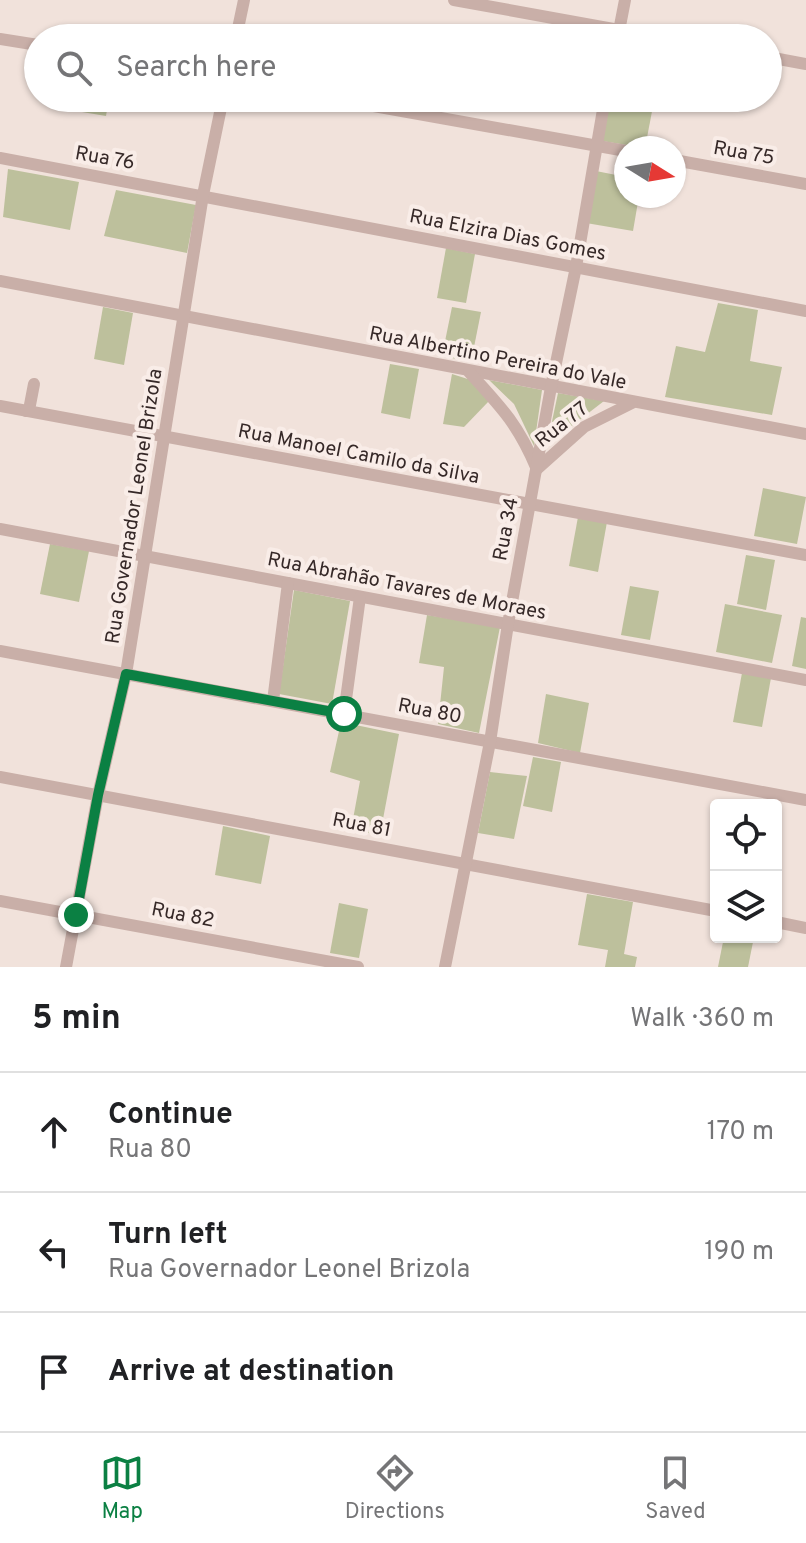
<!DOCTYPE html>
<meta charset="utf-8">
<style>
:root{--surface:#fff;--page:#f2f2f2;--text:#202124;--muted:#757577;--line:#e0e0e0;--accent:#0b8043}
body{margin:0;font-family:Overpass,sans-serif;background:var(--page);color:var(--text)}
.controls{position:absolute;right:24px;bottom:24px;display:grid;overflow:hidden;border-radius:8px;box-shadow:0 2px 6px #0004}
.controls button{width:72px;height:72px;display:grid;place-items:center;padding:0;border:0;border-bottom:2px solid var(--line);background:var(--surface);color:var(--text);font:40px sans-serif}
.compass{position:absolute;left:614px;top:136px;width:72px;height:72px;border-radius:50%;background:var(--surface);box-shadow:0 2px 6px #0004;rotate:101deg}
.stop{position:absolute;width:24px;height:24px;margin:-18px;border:6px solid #0b8043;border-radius:50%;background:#fff}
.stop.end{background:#0b8043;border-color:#fff;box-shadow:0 2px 8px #0008}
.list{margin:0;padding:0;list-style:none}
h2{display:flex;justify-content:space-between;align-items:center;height:104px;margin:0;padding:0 32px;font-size:34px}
h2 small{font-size:26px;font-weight:400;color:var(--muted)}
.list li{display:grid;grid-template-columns:52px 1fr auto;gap:24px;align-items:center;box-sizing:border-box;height:120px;padding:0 32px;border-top:2px solid var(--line)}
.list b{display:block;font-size:30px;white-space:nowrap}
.list p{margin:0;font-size:26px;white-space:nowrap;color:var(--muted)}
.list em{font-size:26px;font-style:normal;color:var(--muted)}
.icon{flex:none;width:44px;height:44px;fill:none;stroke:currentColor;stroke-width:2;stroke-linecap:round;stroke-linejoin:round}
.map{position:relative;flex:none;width:806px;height:967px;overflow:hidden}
.search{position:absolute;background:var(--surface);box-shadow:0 2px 6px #0004;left:24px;right:24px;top:24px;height:88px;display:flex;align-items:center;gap:20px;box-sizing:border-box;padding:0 28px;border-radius:44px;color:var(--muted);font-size:30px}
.sheet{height:464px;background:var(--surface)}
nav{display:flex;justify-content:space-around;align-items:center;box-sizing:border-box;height:112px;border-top:2px solid var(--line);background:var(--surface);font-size:22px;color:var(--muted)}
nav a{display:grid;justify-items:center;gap:4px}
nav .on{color:var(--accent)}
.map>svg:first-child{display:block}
</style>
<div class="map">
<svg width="806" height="967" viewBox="0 0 806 967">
<rect width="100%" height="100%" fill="#f1e2db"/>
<g fill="#bdc09c">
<path d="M78,98H109L106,116L76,111Z"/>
<path d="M611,98L654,101L645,148L602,141Z"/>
<path d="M8,169L79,182L70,230L3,217Z"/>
<path d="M596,171L626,177V196H639L633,231L586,223Z"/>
<path d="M116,190L196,205L187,253L104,236Z"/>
<path d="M446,248L475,254L466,303L437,298Z"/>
<path d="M718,303L758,310L750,361L782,367L772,415L665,397L676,346L705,352Z"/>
<path d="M103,307L133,313L124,365L94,359Z"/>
<path d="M452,307L481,312L471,362L442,356Z"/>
<path d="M390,364L419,369L410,419L381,413Z"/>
<path d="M452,374L474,381L489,401L464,427L443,424Z"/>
<path d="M489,380L542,390L534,446L514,404Z"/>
<path d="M558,393L604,401L547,445Z"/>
<path d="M763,488L806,497L797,544L754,536Z"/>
<path d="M578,517L607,522L598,572L569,566Z"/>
<path d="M50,544L89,551L79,602L40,594Z"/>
<path d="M746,555L775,560L766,610L737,604Z"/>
<path d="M630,586L659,591L650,640L621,635Z"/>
<path d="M294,590L350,601L332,704L279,694Z"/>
<path d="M725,604L782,615L772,663L716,652Z"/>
<path d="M427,615L500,627L479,733L438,724L444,667L419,663Z"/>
<path d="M801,617L806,618V669L792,666Z"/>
<path d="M742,673L771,678L762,727L733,722Z"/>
<path d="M546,694L589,703L580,753L538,743Z"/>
<path d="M341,722L399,734L380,835L351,830L360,781L330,772Z"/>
<path d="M533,757L561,762L552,812L523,806Z"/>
<path d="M490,772L527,776L514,839L478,833Z"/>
<path d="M223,826L270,836L261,884L215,875Z"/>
<path d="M587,894L633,902L624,954L637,957L635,967H605L608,950L578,945Z"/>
<path d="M339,903L368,909L359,958L330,953Z"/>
<path d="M724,937H754L748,967H718Z"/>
</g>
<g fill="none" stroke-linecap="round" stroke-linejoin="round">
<g stroke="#c9afa8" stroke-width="12">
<path d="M454,0L663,38"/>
<path d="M618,36L625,0"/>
<path d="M236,38L244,0"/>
<path d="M0,39L38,45"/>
<path d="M768,57L806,64"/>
<path d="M329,98L626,151"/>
<path d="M0,158L806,311"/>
<path d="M674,160L806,184"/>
<path d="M0,281L806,434"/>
<path d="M469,372C501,407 517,423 536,467"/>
<path d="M0,406L806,555"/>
<path d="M26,411L29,410L34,384"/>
<path d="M537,469L584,427L632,403"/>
<path d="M0,529L806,680"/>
<path d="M0,651L806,800"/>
<path d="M273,701L288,583"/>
<path d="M344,714L360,597"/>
<path d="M0,777L716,911"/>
<path d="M0,901L358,967"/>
<path d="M776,922L806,928"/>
<path d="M66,967L98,795L126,674L203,195L223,98"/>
<path d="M445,967L490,742L508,624L551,387L576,267L605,98"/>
</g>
</g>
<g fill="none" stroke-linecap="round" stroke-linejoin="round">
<path stroke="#0b8043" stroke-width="10" d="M76,915L98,795L126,674L344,714"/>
</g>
<g text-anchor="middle" stroke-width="8" stroke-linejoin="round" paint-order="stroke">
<g font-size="20" fill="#362928" stroke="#f9ede8">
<text transform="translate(744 152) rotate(10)" y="7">Rua 75</text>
<text transform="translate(105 157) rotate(10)" y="7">Rua 76</text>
<text transform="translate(508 234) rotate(11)" y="7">Rua Elzira Dias Gomes</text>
<text transform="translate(498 357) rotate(11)" y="7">Rua Albertino Pereira do Vale</text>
<text transform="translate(561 424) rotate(-38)" y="7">Rua 77</text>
<text transform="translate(359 453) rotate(11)" y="7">Rua Manoel Camilo da Silva</text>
<text transform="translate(133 506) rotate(-81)" y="7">Rua Governador Leonel Brizola</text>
<text transform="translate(505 529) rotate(-79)" y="7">Rua 34</text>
<text transform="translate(407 585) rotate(11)" y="7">Rua Abrahão Tavares de Moraes</text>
<text transform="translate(430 710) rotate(11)" y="7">Rua 80</text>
<text transform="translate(362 824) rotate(11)" y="7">Rua 81</text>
<text transform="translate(183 914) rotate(11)" y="7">Rua 82</text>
</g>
</g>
</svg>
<div class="controls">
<button><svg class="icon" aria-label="locate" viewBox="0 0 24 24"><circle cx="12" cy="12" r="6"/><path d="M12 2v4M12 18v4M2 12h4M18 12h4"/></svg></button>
<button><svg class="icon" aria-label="layers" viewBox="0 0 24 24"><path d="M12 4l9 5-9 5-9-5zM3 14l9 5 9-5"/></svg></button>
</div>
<svg class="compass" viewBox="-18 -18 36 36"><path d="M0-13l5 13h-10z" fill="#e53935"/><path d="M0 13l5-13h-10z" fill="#757577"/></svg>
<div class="stop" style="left:344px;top:714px"></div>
<div class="stop end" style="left:76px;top:915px"></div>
<div class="search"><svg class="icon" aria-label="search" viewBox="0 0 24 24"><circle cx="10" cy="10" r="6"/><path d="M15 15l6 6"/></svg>Search here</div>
</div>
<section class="sheet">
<h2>5 min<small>Walk · 360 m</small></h2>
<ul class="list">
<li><svg class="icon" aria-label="ahead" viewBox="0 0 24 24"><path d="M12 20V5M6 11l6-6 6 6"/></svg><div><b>Continue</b><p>Rua 80</p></div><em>170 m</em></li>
<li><svg class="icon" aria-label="left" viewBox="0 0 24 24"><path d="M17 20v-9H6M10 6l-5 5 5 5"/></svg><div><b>Turn left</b><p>Rua Governador Leonel Brizola</p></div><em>190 m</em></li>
<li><svg class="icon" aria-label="arrive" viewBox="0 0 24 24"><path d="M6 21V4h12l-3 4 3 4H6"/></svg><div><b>Arrive at destination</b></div></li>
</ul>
</section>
<nav>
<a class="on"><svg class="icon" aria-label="map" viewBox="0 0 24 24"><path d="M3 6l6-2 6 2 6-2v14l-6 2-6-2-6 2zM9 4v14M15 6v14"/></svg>Map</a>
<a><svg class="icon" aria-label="directions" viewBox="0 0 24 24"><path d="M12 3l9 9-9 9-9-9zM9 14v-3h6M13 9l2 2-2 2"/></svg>Directions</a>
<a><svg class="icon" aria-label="saved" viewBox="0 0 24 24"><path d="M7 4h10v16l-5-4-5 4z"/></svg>Saved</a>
</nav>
